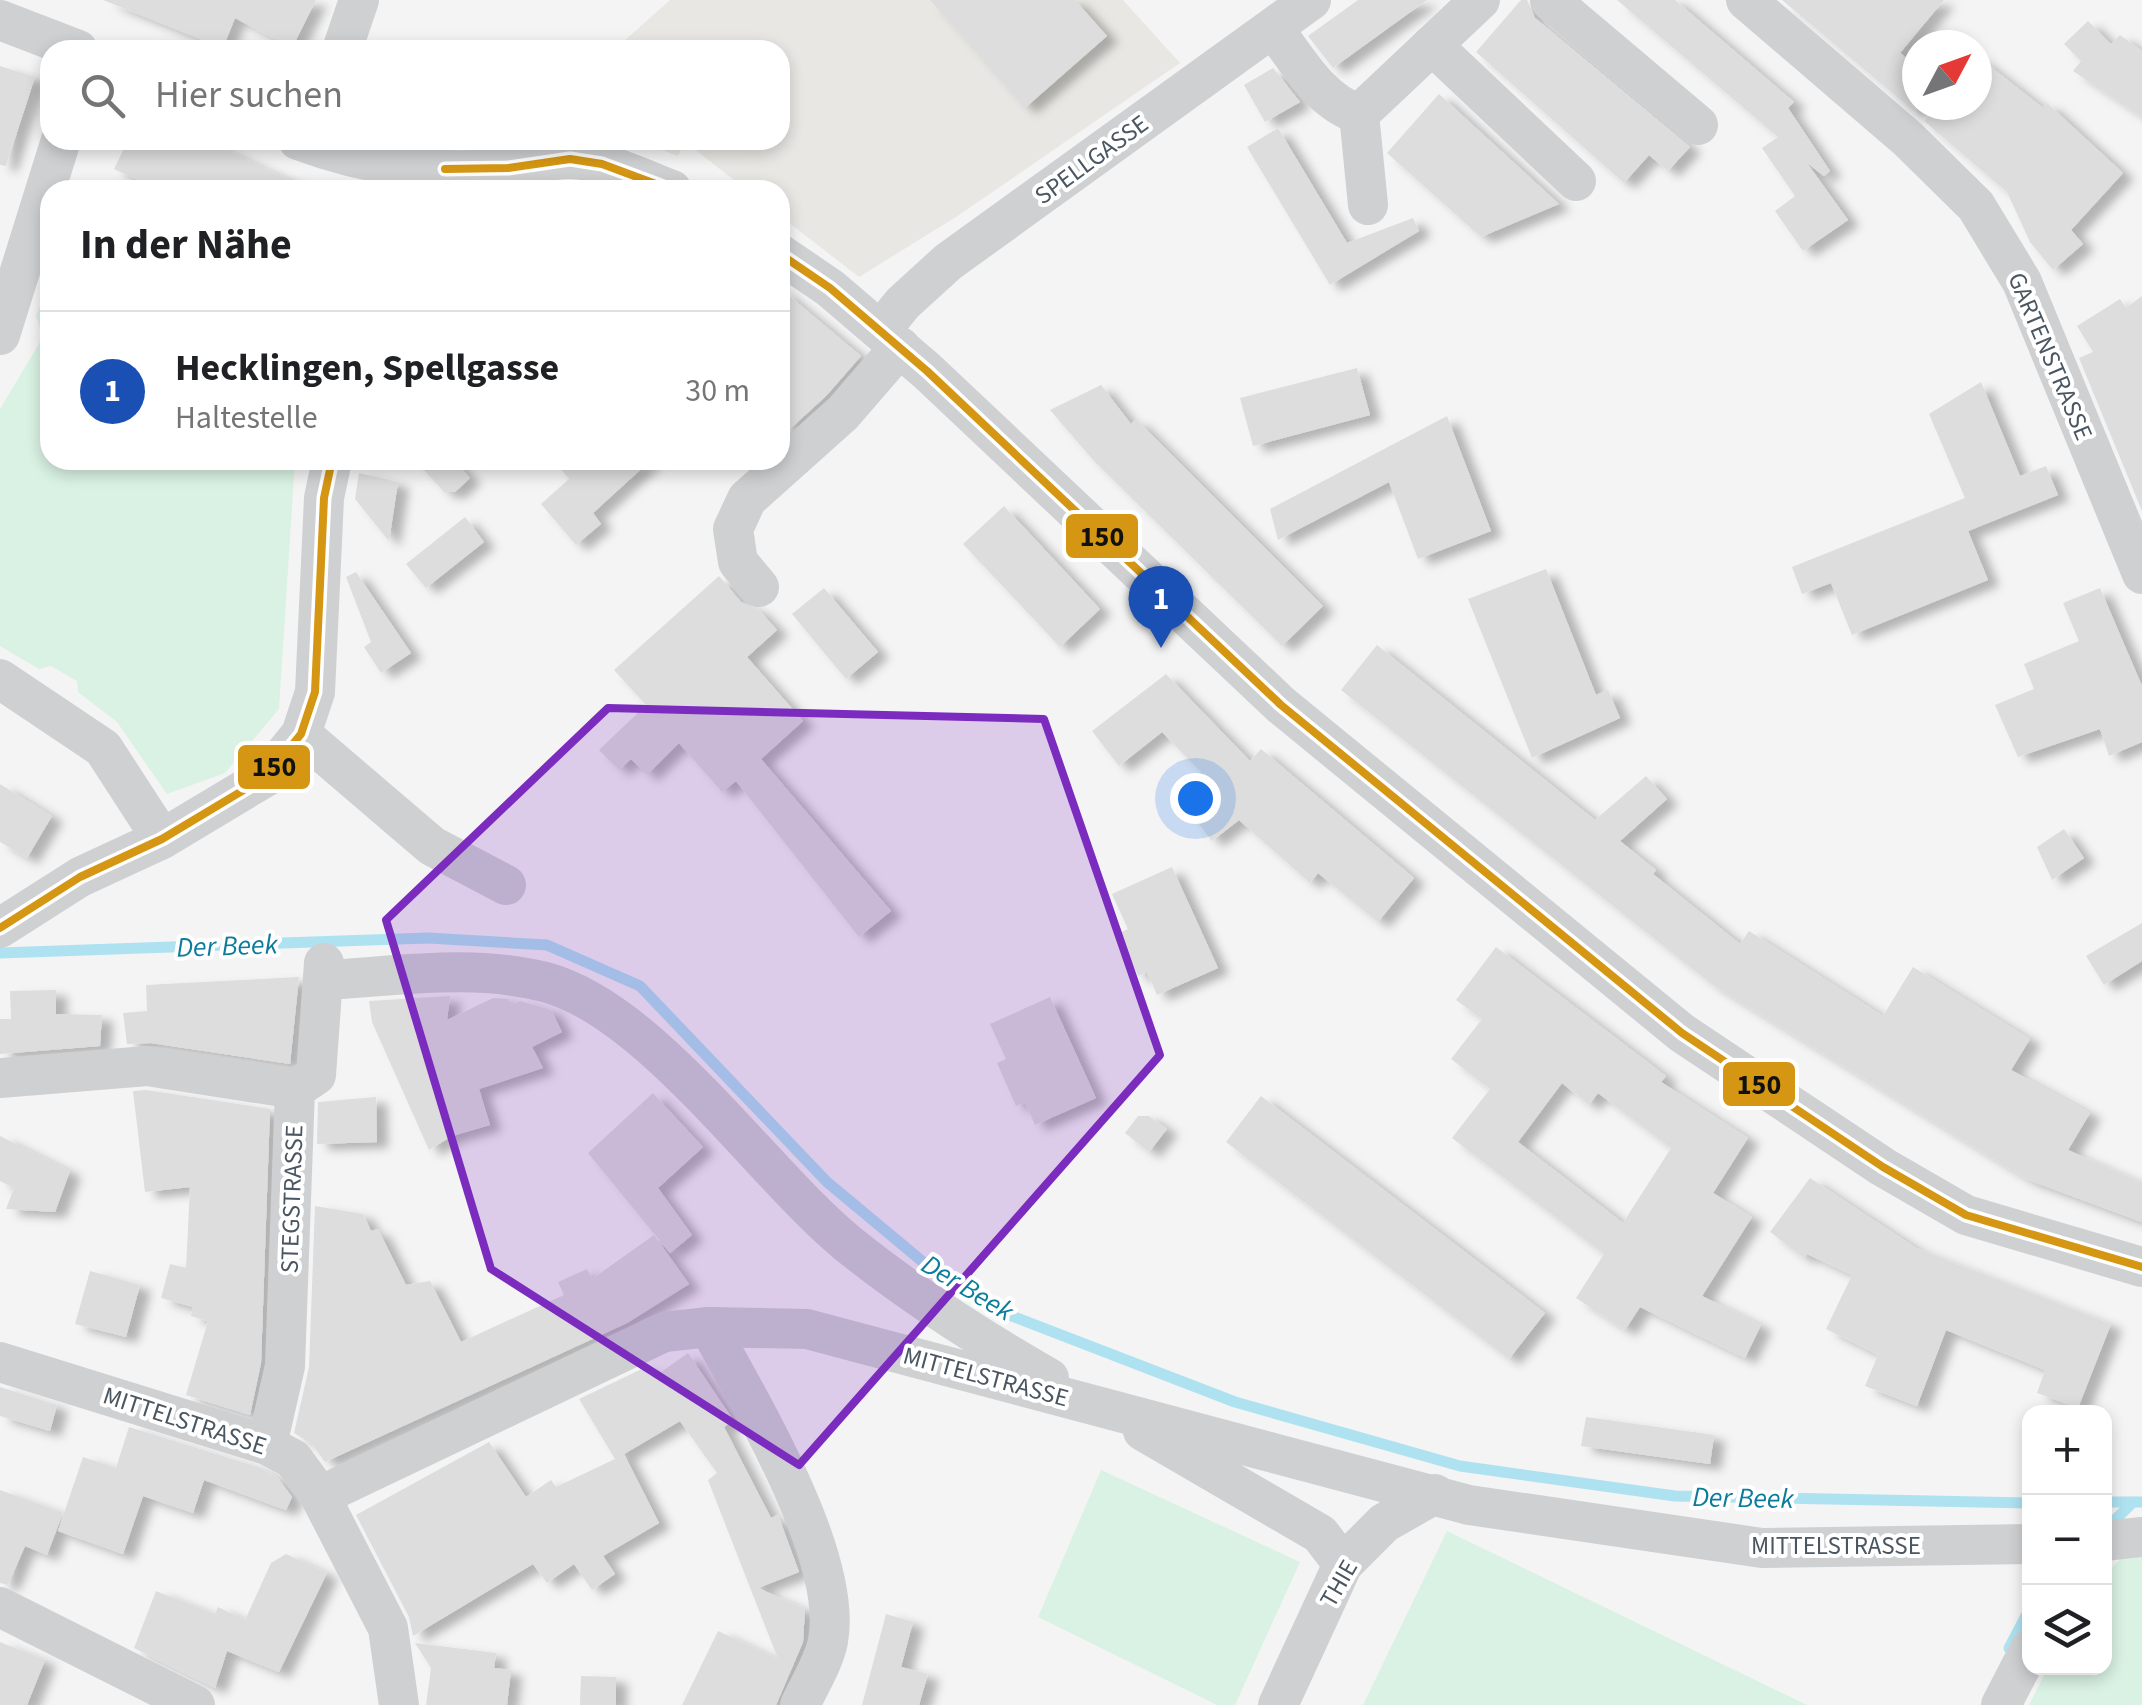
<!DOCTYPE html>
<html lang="de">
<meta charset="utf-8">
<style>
:root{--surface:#fff;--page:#f2f2f2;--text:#202124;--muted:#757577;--line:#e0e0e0;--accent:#ea580c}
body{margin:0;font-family:"Source Sans 3",sans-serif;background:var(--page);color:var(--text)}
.controls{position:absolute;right:30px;bottom:30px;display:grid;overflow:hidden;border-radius:20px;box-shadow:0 5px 15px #0003}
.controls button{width:90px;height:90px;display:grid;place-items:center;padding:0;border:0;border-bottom:2px solid var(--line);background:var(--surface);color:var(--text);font:50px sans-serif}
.compass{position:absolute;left:1902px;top:30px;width:90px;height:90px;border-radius:50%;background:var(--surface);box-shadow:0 5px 15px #0003;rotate:49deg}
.you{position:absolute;left:1195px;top:798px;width:35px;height:35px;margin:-25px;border:8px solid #fff;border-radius:50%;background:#1a73e8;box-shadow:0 0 0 15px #1a73e833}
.badge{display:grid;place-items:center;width:65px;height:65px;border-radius:50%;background:var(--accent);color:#fff;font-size:32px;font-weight:700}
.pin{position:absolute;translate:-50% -82px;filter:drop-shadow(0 2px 5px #0008)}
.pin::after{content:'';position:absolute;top:52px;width:35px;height:30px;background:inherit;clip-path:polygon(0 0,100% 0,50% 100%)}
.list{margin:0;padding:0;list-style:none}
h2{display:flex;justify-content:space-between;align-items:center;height:130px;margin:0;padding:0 40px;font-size:42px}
h2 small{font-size:32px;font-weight:400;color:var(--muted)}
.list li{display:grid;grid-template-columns:65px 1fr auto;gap:30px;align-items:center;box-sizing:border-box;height:160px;padding:0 40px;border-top:2px solid var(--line)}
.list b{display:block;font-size:38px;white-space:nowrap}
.list p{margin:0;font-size:32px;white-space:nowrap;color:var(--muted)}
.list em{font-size:32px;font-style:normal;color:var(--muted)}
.icon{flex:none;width:55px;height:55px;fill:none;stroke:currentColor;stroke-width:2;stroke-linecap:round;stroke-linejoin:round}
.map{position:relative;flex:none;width:2142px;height:1705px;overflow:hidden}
.search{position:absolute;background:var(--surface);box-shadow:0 5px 15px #0003;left:40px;top:40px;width:750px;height:110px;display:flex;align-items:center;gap:25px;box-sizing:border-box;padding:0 35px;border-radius:30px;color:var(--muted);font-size:38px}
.panel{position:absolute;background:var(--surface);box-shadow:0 5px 15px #0003;left:40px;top:180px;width:750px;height:290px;border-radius:30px}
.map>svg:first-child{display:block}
</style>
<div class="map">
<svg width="2142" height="1705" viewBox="0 0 2142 1705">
<defs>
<filter id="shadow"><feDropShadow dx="11" dy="6" stdDeviation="5" flood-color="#0004"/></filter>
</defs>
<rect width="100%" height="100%" fill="#f4f4f4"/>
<path fill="#e8e7e3" d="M670,0H1123L1180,63L956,217L859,277L780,216V190H747L685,142L678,156L635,140H780V50H614Z"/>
<g fill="#d9f2e3">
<path d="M50,282V460H295L279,709L225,773L167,794L117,722L78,692L77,681L51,666L39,669L0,646V409L43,337L36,316Z"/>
<path d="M1101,1470L1300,1562L1235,1705H1217L1038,1617Z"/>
<path d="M1447,1531L1807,1705H1363Z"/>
<path d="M2142,1554V1705H2029L2048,1668H2104L2105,1575L2121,1558Z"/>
</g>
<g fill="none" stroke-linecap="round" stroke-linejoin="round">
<g stroke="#aee2f0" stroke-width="11">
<path d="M0,953L428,938L547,945L640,986L827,1182L923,1262L1004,1313L1235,1402L1460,1466L1675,1496L2030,1503"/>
<path d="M2104,1502H2142"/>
<path d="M2108,1527L2133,1502"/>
<path d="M2009,1648L2030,1608"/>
</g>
</g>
<g fill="#ddddde" fill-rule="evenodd" filter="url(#shadow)">
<path d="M103,0H316L292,48L235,18L223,48Z"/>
<path d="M930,0H1075L1107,36L1025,108Z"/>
<path d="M1358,0H1427L1333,68L1308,36Z"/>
<path d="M1521,0H1527L1535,18L1690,147L1668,171L1649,155L1624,183L1476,52Z"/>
<path d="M1617,0H1675L1794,102L1788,108L1830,171L1824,176L1807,163L1848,220L1803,251L1775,211L1795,196L1762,148L1778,137Z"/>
<path d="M1782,0H1944L1900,53L1917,66V114Z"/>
<path d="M2088,21L2111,44L2120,35L2142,51V117L2073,71L2081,61L2064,44Z"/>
<path d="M1977,56L2043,108L2047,103L2123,173L2071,230L2083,244L2053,270L2030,242L2007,192L1924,121L1937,105H1977Z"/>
<path d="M0,66L35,77L6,166L0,165Z"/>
<path d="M1273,68L1300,102L1265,122L1244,85Z"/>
<path d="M1439,94L1559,204L1481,237L1387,153Z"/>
<path d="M1278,128L1347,243L1413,218L1419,231L1330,285L1247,147Z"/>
<path d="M128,140H205L311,190H160L114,169Z"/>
<path d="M780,288L861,356L826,396L780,438Z"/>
<path d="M2142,296V511L2079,358L2093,352L2077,326L2120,299L2126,308Z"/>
<path d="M1357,368L1370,415L1253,446L1240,398Z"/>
<path d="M1981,382L2020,476L2046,466L2058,495L1968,531L1988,580L1852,635L1831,583L1802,594L1792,567L1965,498L1929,414Z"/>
<path d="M1101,385L1131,424L1136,419L1323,606L1282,646L1094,461L1050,410Z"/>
<path d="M1447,416L1491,531L1418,559L1389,482L1278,540L1270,509Z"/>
<path d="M415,460H453L470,478L455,492H444Z"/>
<path d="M554,460H651L593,513L601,524L576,545L541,504L569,479Z"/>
<path d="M359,473L398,482L389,541L355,499Z"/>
<path d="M1004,506L1100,609L1060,647L963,544Z"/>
<path d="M465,517L484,542L426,588L406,564Z"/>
<path d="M1546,569L1596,695L1608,690L1620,718L1532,758L1468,599Z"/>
<path d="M356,572L411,653L381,673L364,647L371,642L346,577Z"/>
<path d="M719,576L741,602L759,610L777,630L747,657L803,721L761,759L891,911L859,937L736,781L722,792L679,743L647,775L631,759L619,770L599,750L646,705L614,670Z"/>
<path d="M824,588L878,652L846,679L792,614Z"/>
<path d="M2100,588L2142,686V742L2109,756L2100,729L2018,757L1995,705L2034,689L2024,664L2079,641L2063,603Z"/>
<path d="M1377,645L1595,820L1646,776L1667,799L1620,841L1656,870L1653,874L1740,944L1749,931L1883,1016L1913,967L2030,1039L2011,1070L2090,1113L2068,1150L2142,1183V1222L2026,1179L1713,985L1341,690Z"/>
<path d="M1166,674L1250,761L1261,749L1414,878L1378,922L1318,873L1310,883L1239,820L1212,841L1173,791L1201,772L1162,732L1119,766L1092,731Z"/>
<path d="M0,784L52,816L27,858L0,842Z"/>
<path d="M2064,829L2084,858L2052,880L2037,847Z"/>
<path d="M1172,867L1218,968L1157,995L1147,972L1138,976L1119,933L1128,929L1112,894Z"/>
<path d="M2142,923V961L2104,985L2086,956Z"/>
<path d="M1496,947L1666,1076L1661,1082L1748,1138L1713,1193L1752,1217L1702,1296L1761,1325L1745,1358L1640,1307L1625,1330L1576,1298L1604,1254L1452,1138L1490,1089L1451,1059L1482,1019L1456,1000ZM1562,1083L1589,1105L1598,1093L1671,1148L1623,1223L1518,1142Z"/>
<path d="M299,977L290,1064L151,1043L127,1044L123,1013L147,1011L146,985Z"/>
<path d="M56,990V1014L102,1015L100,1046L0,1054V1019H11L10,991Z"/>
<path d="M450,996L447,1020L493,998L508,999L511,1005L520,1001L551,1010L562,1032L532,1047L543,1068L479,1089L490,1125L452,1136L429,1150L372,1022L369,1001Z"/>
<path d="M1050,997L1096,1098L1035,1125L1025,1102L1016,1106L997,1063L1006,1059L990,1024Z"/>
<path d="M146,1090L270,1109L261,1363L250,1415L186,1395L208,1321L191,1316L193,1307L161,1298L170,1264L186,1268L190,1187L145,1192L133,1091Z"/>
<path d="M653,1093L703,1147L658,1188L692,1235L670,1253L588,1153Z"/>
<path d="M1261,1096L1545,1313L1509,1359L1226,1142Z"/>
<path d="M376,1097L377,1142L317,1144L318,1102Z"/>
<path d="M1138,1116H1149L1167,1129L1149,1152L1125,1133Z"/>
<path d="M0,1136L70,1171L55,1212L6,1209L14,1188L0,1181Z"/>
<path d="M1810,1178L1916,1248L2111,1324L2078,1408L2037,1393L2045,1370L1946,1330L1917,1406L1865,1386L1878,1355L1826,1329L1852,1275L1807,1254L1804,1258L1770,1232Z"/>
<path d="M315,1206L363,1214L371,1231L378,1229L406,1285L430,1281L461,1342L564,1295L558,1282L587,1269L592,1279L654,1235L689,1284L627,1323L325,1462L312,1444L294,1433L309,1367Z"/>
<path d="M90,1271L140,1285L126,1337L75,1324Z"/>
<path d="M688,1353L733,1420L724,1427L771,1518L778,1515L799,1572L758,1588L805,1609L803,1642L776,1705H682L718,1631L778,1659L708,1480L717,1473L680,1421L624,1454L659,1523L603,1556L615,1574L592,1590L574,1564L547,1583L533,1564L413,1636L409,1617L356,1515L489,1442L526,1497L551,1480L556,1487L615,1459L579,1399L648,1366L654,1377Z"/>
<path d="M0,1387L57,1405L50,1431L0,1416Z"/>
<path d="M1586,1417L1714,1435L1710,1464L1581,1446Z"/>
<path d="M129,1427L258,1467L277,1477L292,1497L286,1510L204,1480L193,1513L143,1496L123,1554L58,1531L83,1457L116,1468Z"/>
<path d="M0,1490L63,1513L47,1555L25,1546L8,1585L0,1583Z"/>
<path d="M286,1554L327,1573L279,1672L227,1651L215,1688L134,1648L156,1591L215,1614L218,1607L245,1620L271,1563Z"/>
<path d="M886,1614L913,1622L901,1667L928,1674L919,1705H862Z"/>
<path d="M0,1642L45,1660L27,1705H0Z"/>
<path d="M415,1643L496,1653L494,1668L511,1670L507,1705H426L431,1668Z"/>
<path d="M581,1676L616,1677V1705H580Z"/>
</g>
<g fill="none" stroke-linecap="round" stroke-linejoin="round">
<g stroke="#ced0d2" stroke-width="40">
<path d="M1550,0L1698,125"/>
<path d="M1746,0L1908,139L1976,206L2022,282L2142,574"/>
<path d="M0,20L78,50"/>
<path d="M1273,28C1297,59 1320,102 1359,114"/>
<path d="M1432,45L1576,181"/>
<path d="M342,50L359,0"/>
<path d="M298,140C368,166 434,175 508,168C529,166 549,159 569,159C604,159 640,178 672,190"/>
<path d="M1368,205L1359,114L1480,0"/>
<path d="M780,254L830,288L927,371L1281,705L1682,1033L1883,1167L1966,1215L2142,1267"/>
<path d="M881,330L903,303L948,262L1311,0"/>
<path d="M0,335L61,140"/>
<path d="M759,587L738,562L733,529L747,499L843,413L900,347"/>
<path d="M0,679L103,748L162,839"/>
<path d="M301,734L432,846L506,885"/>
<path d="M0,928L80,877L162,839L267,776L301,734L315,692L324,498L332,460"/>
<path d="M326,980C398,976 474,964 545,982C651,1010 761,1172 847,1243C910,1294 979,1338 1049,1378"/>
<path d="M0,1078L147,1066L295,1089"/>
<path d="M709,1327C749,1401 844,1557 828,1641C824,1662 809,1686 800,1705"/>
<path d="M0,1362L267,1445L293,1459L320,1496L388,1628L399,1705"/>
<path d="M1143,1431L1320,1534L1343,1564"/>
<path d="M267,1445L285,1366L295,1089L316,1075L324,963"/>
<path d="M320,1496L664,1332L709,1327L807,1329L1469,1505L1762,1548L2030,1544"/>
<path d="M2104,1541L2142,1537"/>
<path d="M0,1607L195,1705"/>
<path d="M1278,1705L1343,1564L1384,1523L1435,1494"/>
<path d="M2001,1705L2030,1649"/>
</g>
<g stroke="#fff" stroke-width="15">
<g id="bus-1">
<path d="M445,169L508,168L570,159L602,164L672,190"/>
<path d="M780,254L830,288L927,371L1281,705L1682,1033L1883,1167L1966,1215L2142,1267"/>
<path d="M0,928L80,877L162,839L267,776L301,734L315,692L324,498L332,460"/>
</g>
</g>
<use href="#bus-1" stroke="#d49613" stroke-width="8"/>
</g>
<path fill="#7b2cbf" fill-opacity="0.2" stroke="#7b2cbf" stroke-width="8" stroke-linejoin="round" d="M608,708L1044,719L1160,1055L799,1465L491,1269L386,920Z"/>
<g text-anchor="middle" stroke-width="8" stroke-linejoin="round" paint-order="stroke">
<g font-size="25" fill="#4a5661" stroke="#fff">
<text transform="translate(1091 159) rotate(-36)" y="9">SPELLGASSE</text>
<text transform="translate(2051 356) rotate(67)" y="9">GARTENSTRASSE</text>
<text transform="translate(291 1199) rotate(-88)" y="9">STEGSTRASSE</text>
<text transform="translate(986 1376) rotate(15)" y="9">MITTELSTRASSE</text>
<text transform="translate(185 1420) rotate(18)" y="9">MITTELSTRASSE</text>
<text x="1836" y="1554">MITTELSTRASSE</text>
<text transform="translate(1338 1583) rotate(-60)" y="9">THIE</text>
</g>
<g font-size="28" font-style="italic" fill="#0c7c9b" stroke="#fff">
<text transform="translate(227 945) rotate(-2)" y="10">Der Beek</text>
<text transform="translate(968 1287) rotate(31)" y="10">Der Beek</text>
<text transform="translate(1743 1497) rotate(1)" y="10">Der Beek</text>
</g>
</g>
<g stroke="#fff" stroke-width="4">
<rect x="1064" y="512" width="76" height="48" rx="10" fill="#d49613"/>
<rect x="236" y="743" width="76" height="48" rx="10" fill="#d49613"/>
<rect x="1721" y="1060" width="76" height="48" rx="10" fill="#d49613"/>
</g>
<g font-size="28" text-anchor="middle" font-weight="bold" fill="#111">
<text x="1102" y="546">150</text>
<text x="274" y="776">150</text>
<text x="1759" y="1094">150</text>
</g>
</svg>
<div class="controls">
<button>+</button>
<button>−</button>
<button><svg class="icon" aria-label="layers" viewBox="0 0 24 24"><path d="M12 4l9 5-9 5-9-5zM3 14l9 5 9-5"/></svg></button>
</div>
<svg class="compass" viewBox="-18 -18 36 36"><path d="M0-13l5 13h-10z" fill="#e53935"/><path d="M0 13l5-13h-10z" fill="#757577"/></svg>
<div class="you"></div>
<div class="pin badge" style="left:1161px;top:648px;background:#1a4fb4">1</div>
<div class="search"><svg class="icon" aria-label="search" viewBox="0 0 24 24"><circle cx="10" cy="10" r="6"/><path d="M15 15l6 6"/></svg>Hier suchen</div>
<section class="panel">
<h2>In der Nähe<small></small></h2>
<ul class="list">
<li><span class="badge" style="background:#1a4fb4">1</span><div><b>Hecklingen, Spellgasse</b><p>Haltestelle</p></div><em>30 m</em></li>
</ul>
</section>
</div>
